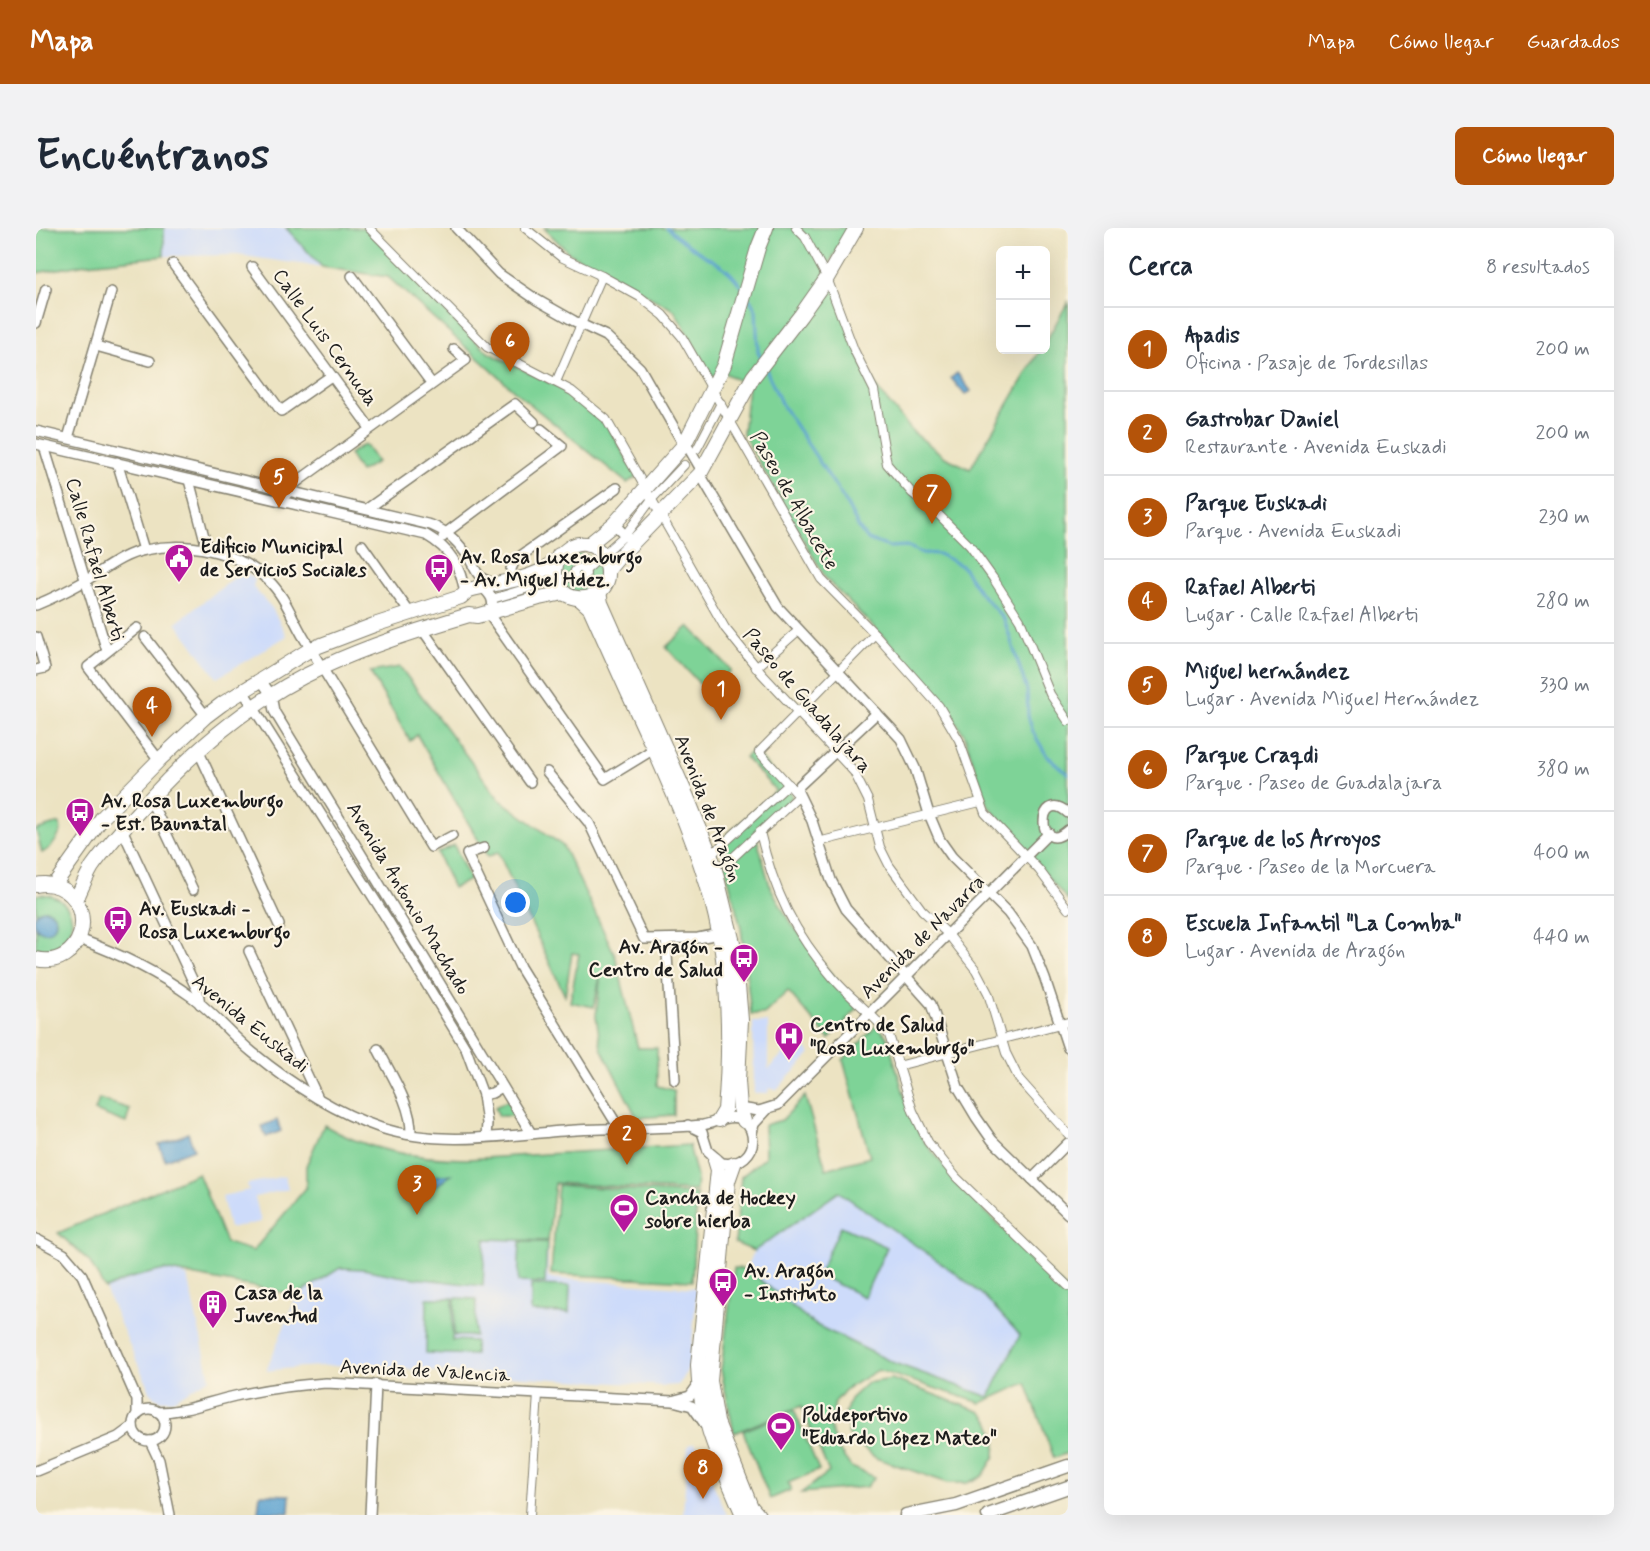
<!DOCTYPE html>
<html lang="es">
<meta charset="utf-8">
<style>
:root{--surface:#fff;--page:#f2f2f3;--text:#1f2937;--muted:#747a83;--line:#e0e1e3;--accent:#b45309}
body{margin:0;font-family:Mynerve,sans-serif;background:var(--page);color:var(--text)}
.controls{position:absolute;right:18px;top:18px;display:grid;overflow:hidden;border-radius:9px;box-shadow:0 6px 24px #0002}
.controls button{width:54px;height:54px;display:grid;place-items:center;padding:0;border:0;border-bottom:2px solid var(--line);background:var(--surface);color:var(--text);font:30px sans-serif}
.you{position:absolute;left:480px;top:675px;width:21px;height:21px;margin:-15px;border:4px solid #fff;border-radius:50%;background:#1a73e8;box-shadow:0 0 0 9px #1a73e833}
.badge{display:grid;place-items:center;width:39px;height:39px;border-radius:50%;background:var(--accent);color:#fff;font-size:20px;font-weight:700}
.pin{position:absolute;translate:-50% -50px;filter:drop-shadow(0 2px 3px #0008)}
.pin::after{content:'';position:absolute;top:32px;width:21px;height:18px;background:inherit;clip-path:polygon(0 0,100% 0,50% 100%)}
.list{margin:0;padding:0;list-style:none}
h2{display:flex;justify-content:space-between;align-items:center;height:78px;margin:0;padding:0 24px;font-size:26px}
h2 small{font-size:20px;font-weight:400;color:var(--muted)}
.list li{display:grid;grid-template-columns:39px 1fr auto;gap:18px;align-items:center;box-sizing:border-box;height:84px;padding:0 24px;border-top:2px solid var(--line)}
.list b{display:block;font-size:22px;white-space:nowrap}
.list p{margin:0;font-size:20px;white-space:nowrap;color:var(--muted)}
.list em{font-size:20px;font-style:normal;color:var(--muted)}
.map{position:relative;flex:none;width:1032px;height:1287px;overflow:hidden;border-radius:9px}
header{display:flex;align-items:center;gap:36px;box-sizing:border-box;height:84px;padding:0 30px;background:var(--accent);color:#fff}
header strong{font-size:28px}
nav{display:flex;gap:33px;margin-inline-start:auto;font-size:21px}
.intro{display:flex;align-items:center;justify-content:space-between;box-sizing:border-box;height:144px;padding:0 36px}
h1{margin:0;font-size:42px}
.button{padding:15px 27px;border-radius:9px;background:var(--accent);color:#fff;font-size:21px;font-weight:700}
main{display:flex;gap:36px;padding:0 36px}
aside{flex:1;background:var(--surface);border-radius:9px;box-shadow:0 6px 24px #0002}
.map>svg:first-child{display:block}
</style>
<header>
<strong>Mapa</strong>
<nav><a>Mapa</a><a>Cómo llegar</a><a>Guardados</a></nav>
</header>
<div class="intro"><h1>Encuéntranos</h1><a class="button">Cómo llegar</a></div>
<main>
<div class="map">
<svg width="1032" height="1287" viewBox="0 0 1032 1287">
<rect width="100%" height="100%" fill="#fcf5e5"/>
<filter id="ink" filterUnits="userSpaceOnUse"><feTurbulence type="fractalNoise" baseFrequency=".0167" numOctaves="2"/><feDisplacementMap in="SourceGraphic" scale="12" xChannelSelector="R" yChannelSelector="G"/><feConvolveMatrix kernelMatrix="1 2 1 2 8 2 1 2 1" color-interpolation-filters="sRGB"/></filter>
<filter id="wash" filterUnits="userSpaceOnUse"><feTurbulence type="fractalNoise" baseFrequency=".008" numOctaves="4" result="noise"/><feDisplacementMap in="SourceGraphic" scale="24" xChannelSelector="R" yChannelSelector="G"/><feGaussianBlur stdDeviation="1.35" result="paint"/><feColorMatrix in="noise" values="0 0 0 0 0 0 0 0 0 0 0 0 0 0 0 0 0 1.4 0 .05"/><feComposite in="paint" operator="in"/></filter>
<g filter="url(#wash)">
<rect width="100%" height="100%" fill="#ece3c2"/>
<g fill="#cddbfa">
<path d="M128,0H250L286,39L201,27L128,28Z"/>
<path d="M207,343L219,351L217,359L236,380L251,408L181,450L140,395Z"/>
<path d="M717,794H732V841L761,812L775,826L740,862L733,860L732,865H718Z"/>
<path d="M249,948L252,961L219,969L225,994L193,1000L186,968L213,962L211,956Z"/>
<path d="M803,964L922,1047L949,1069L984,1107L953,1169L858,1135L778,1096L711,1041L718,1023Z"/>
<path d="M449,1011L512,1013V1050L661,1060L654,1136L647,1151L642,1157L628,1158L307,1137L265,1139L230,1143L261,1067L304,1040L327,1041L447,1057Z"/>
<path d="M128,1042L151,1048L174,1150L137,1172H124L117,1168L113,1161L69,1061L94,1050Z"/>
<path d="M659,1215L691,1287H647L652,1217Z"/>
</g>
<g fill="#7ed397" stroke="#4d785a" stroke-width="1.5">
<path d="M0,0H128V28L50,36L0,45Z"/>
<path d="M250,0H331L425,99L453,125L529,162L569,193L601,248L591,255L483,167L352,49L286,39Z"/>
<path d="M508,0H814L791,39L831,148L877,204L909,229L934,241L1004,122H1010V113L1032,74V673L951,576L928,506L894,456L791,352L707,206L712,158L687,144L676,149L638,82L533,25Z"/>
<path d="M329,216L341,234L324,244L313,226Z"/>
<circle cx="544" cy="345" r="19"/>
<path d="M653,398L695,442L672,465L630,419Z"/>
<path d="M364,439L463,571L527,618L579,727L602,820H621V858L638,862V887L601,890L565,820L560,788L565,744L558,779L534,774L543,726L536,725L529,768L462,624L452,629L381,507L374,513L334,444Z"/>
<path d="M717,522L754,562L756,570L719,604L734,658L752,691L822,780L793,811L752,763L728,786H715L705,700L683,614L740,563L709,529Z"/>
<path d="M23,595L25,603C20,613 16,620 6,625L0,602Z"/>
<path d="M418,617L434,652L417,660L401,625Z"/>
<path d="M5,666C52,669 41,730 0,721V701L1,702L16,685L10,682L0,685V667Z"/>
<path d="M841,797L851,809L874,886L888,913L929,964L1032,1063V1225L1018,1230L990,1155L945,1175L842,1142L810,1161L799,1174L794,1198L802,1221L815,1239L839,1249L830,1259L765,1265L793,1244L765,1178L698,1205L685,1142L698,1040L711,1041L778,1096L858,1135L953,1169L984,1107L949,1069L922,1047L803,964L718,1023L699,1015L705,949L729,929L728,897L746,892L769,868L790,941L834,929L807,832Z"/>
<path d="M63,871L94,881L90,895L59,883Z"/>
<path d="M473,872L483,888H463L459,879Z"/>
<path d="M288,897C331,923 383,931 432,931L653,917L661,949L660,963L519,955L512,1013L449,1011L447,1058L363,1048L327,1041L304,1040L261,1067L128,1042L94,1050L69,1061L53,1033L22,1005L162,945L190,1015L217,1023L270,960V938Z"/>
<path d="M522,957L661,966L656,1053L515,1046Z"/>
<path d="M805,998L851,1019L828,1069L782,1047Z"/>
<path d="M484,1014H511L509,1055L482,1054Z"/>
<path d="M495,1057L534,1058L533,1085L495,1084Z"/>
<path d="M391,1070H417L416,1114L417,1112L439,1113V1127L390,1125Z"/>
<path d="M419,1070L440,1071L439,1108H418Z"/>
<path d="M856,1151L945,1184L953,1193L960,1211L959,1228L947,1248L931,1255H912L840,1230L827,1220L813,1207L809,1186L814,1171L831,1155Z"/>
<path d="M758,1182L783,1242L752,1255L755,1262L734,1271L707,1203Z"/>
</g>
<g fill="#5aa1d0" stroke="#3b5e76" stroke-width="1.5">
<path d="M921,145L935,163L929,167L915,150Z"/>
<circle cx="9" cy="693" r="11"/>
<path d="M241,892L245,903L230,909L226,898Z"/>
<path d="M152,905L158,921L129,932L123,917Z"/>
<path d="M379,945L391,949L416,946C399,959 395,966 373,955Z"/>
<path d="M224,1266L254,1267L253,1285L222,1284Z"/>
</g>
<g fill="none" stroke-linecap="round" stroke-linejoin="round">
<g stroke="#5aa1d0" stroke-width="3">
<path d="M631,0C638,6 646,13 654,18C675,33 691,36 706,60"/>
<path d="M713,70L720,82L722,124L725,130"/>
<path d="M729,139L745,175L809,273L823,300L831,311L853,319L871,318L886,325L903,326L926,338L945,366L968,391L991,462L992,488L997,504L1011,528L1032,546"/>
</g>
</g>
</g>
<g filter="url(#ink)">
<g fill="none" stroke-linecap="round" stroke-linejoin="round">
<g stroke="#84806f" stroke-width="10">
<g id="pedestrian">
<path d="M333,0L451,119L536,163L570,191L689,400L726,446L818,544L832,572L844,619L853,637L886,682L912,706L940,742L952,765L970,825L983,851L1032,906"/>
<path d="M489,0L525,29L566,48L604,69L627,87L646,109L785,351L839,406L903,478L923,512L949,585L1003,642L1032,681"/>
<path d="M760,0L769,9L791,50L818,122L838,162L851,236L876,265L901,285L934,318L957,350L984,392L1014,466L1032,493"/>
<path d="M520,154L566,48"/>
<path d="M661,221L685,175"/>
<circle cx="544" cy="346" r="6"/>
<path d="M549,343L590,306L616,271L648,237"/>
<path d="M456,371L519,352L538,349"/>
<path d="M720,440L763,402"/>
<path d="M724,604C738,664 758,705 798,751C815,771 838,786 853,807L877,883L892,914L920,949L1032,1058"/>
<path d="M782,614L944,574"/>
<path d="M675,627L753,556"/>
<path d="M690,636L763,568L723,524L839,406"/>
<path d="M862,838L1032,794"/>
<path d="M494,1287L502,1166"/>
</g>
</g>
<g stroke="#84806f" stroke-width="12">
<g id="minor">
<path d="M420,0L463,46L501,72L538,93L570,108L604,140L648,217"/>
<path d="M137,36L245,183L295,148"/>
<path d="M216,39L334,200"/>
<path d="M316,48L396,156"/>
<path d="M0,95L10,61"/>
<path d="M60,118L114,133"/>
<path d="M0,203L395,297C410,303 419,311 429,324C441,339 437,350 458,355"/>
<path d="M32,210L75,64"/>
<path d="M649,214L666,243"/>
<path d="M0,216L390,307C414,321 425,338 429,366"/>
<path d="M8,218L71,423"/>
<path d="M81,234L108,322"/>
<path d="M664,246L742,379L865,511L879,540L893,586L904,612L916,629L972,685L996,718L1009,751L1032,820"/>
<path d="M153,252L171,320"/>
<path d="M251,266V262L258,256L430,132L418,121"/>
<path d="M331,281L479,176L498,194"/>
<path d="M578,296L597,315"/>
<path d="M407,309L411,304L526,218L505,201"/>
<path d="M326,317L374,385"/>
<path d="M476,351L475,341L479,332L581,260"/>
<path d="M447,360C455,367 458,372 456,383"/>
<path d="M0,377C17,370 33,362 49,353C68,342 87,326 109,322C152,313 199,322 232,352C249,368 256,390 268,410C310,480 353,549 395,619L416,608"/>
<path d="M452,385L569,551L618,521"/>
<path d="M101,400L52,439L123,532"/>
<path d="M386,401L494,554"/>
<path d="M0,409L9,440L0,442"/>
<path d="M109,409L170,488"/>
<path d="M225,452L235,467L238,483L495,905"/>
<path d="M207,463L351,691L430,821L447,867L451,895L450,909"/>
<path d="M841,485L764,557L761,562L776,593L795,652L810,681L895,776L922,859L940,889L956,912L1032,986"/>
<path d="M162,522L243,697"/>
<path d="M511,544L553,595L608,711L662,710L683,706"/>
<path d="M114,571L157,662"/>
<path d="M1032,585C1000,557 1000,631 1032,602"/>
<path d="M86,601L162,764L164,776"/>
<path d="M448,620L431,626L484,739L583,900"/>
<path d="M43,711C84,726 120,743 156,769C178,785 195,807 216,824C255,856 298,884 345,900C407,920 476,906 540,902C582,900 625,901 667,897C679,895 690,887 702,890C709,892 715,900 716,907C720,926 703,938 686,935L672,923L666,904L652,897"/>
<path d="M630,711L639,852"/>
<path d="M213,723L282,870"/>
<path d="M342,821C355,847 376,877 375,906"/>
<path d="M447,867L456,865L466,859"/>
<path d="M704,880L723,883L742,877L1013,605"/>
<path d="M716,905L718,896L731,882"/>
<path d="M996,951L1032,915"/>
<path d="M0,1011L28,1026L46,1047L101,1172V1187"/>
<path d="M639,1172L654,1168L662,1157"/>
<circle cx="113" cy="1197" r="16"/>
<path d="M122,1184C151,1184 171,1174 199,1168C229,1161 259,1157 290,1155L637,1173L656,1178L668,1195"/>
<path d="M114,1213L123,1232L134,1287"/>
<path d="M0,1243L82,1209L97,1198"/>
<path d="M334,1287L340,1156"/>
</g>
</g>
<g stroke="#84806f" stroke-width="15">
<g id="tertiary">
<path d="M870,1287L920,1277L1032,1238"/>
<path d="M952,1287L1032,1259"/>
</g>
</g>
<g stroke="#84806f" stroke-width="16">
<g id="secondary">
<path d="M552,317L578,296L648,217L688,137L722,20L730,0"/>
<path d="M572,342L582,330L664,246L717,149L765,87L791,50L820,0"/>
<path d="M563,364L565,375L651,569L677,634L699,723L705,792L702,853L704,880L708,893"/>
<path d="M544,371L554,380C575,427 596,474 618,521C640,571 662,621 676,674C694,742 695,812 689,882L683,892"/>
<path d="M0,657C8,655 16,656 23,659C65,678 45,742 0,731"/>
<path d="M18,657L66,590L123,532L170,488L186,476L275,421L338,397L425,369L433,362C456,355 491,353 512,339C526,329 532,311 554,317C562,320 569,328 571,337C582,382 501,384 523,327"/>
<path d="M40,672C45,661 50,649 56,639C72,616 93,594 112,573C162,518 219,470 287,439C334,417 383,402 433,387L441,388L503,370L528,365"/>
<path d="M679,932L682,942L662,1137C663,1192 686,1237 707,1287"/>
<path d="M698,936L692,953L674,1153L681,1194L715,1279L722,1287"/>
</g>
</g>
<use href="#pedestrian" stroke="#fff" stroke-width="8"/>
<use href="#minor" stroke="#fff" stroke-width="9"/>
<use href="#tertiary" stroke="#fff" stroke-width="12"/>
<use href="#secondary" stroke="#fff" stroke-width="14"/>
</g>
</g>
<defs>
<g id="civic-pin" transform="scale(1.5)"><path d="M0 17L-7.5 6A9.5 9.5 0 1 1 7.5 6Z" fill="#b5179e" stroke="#fcf5e5"/><path d="M-.6-6.5H3V-4.5H.6V-3L4-1V1h2V6H-6V1h2V-1L-.6-3ZM-1.2 2.5V6h2.4V2.5Z" fill="#fff"/></g>
<g id="bus-pin" transform="scale(1.5)"><path d="M0 17L-7.5 6A9.5 9.5 0 1 1 7.5 6Z" fill="#b5179e" stroke="#fcf5e5"/><path d="M-5-6H5V4H4V6H2V4H-2V6H-4V4H-5ZM-3.5-4V0h7V-4ZM-3.5 1.2v1.5H-2V1.2ZM2 1.2v1.5H3.5V1.2Z" fill="#fff"/></g>
<g id="hospital-pin" transform="scale(1.5)"><path d="M0 17L-7.5 6A9.5 9.5 0 1 1 7.5 6Z" fill="#b5179e" stroke="#fcf5e5"/><path d="M-5-5h3v3.5h4V-5h3V5h-3V1.5h-4V5h-3Z" fill="#fff"/></g>
<g id="stadium-pin" transform="scale(1.5)"><path d="M0 17L-7.5 6A9.5 9.5 0 1 1 7.5 6Z" fill="#b5179e" stroke="#fcf5e5"/><path d="M0-5a6.5 5 0 1 0 0 10a6.5 5 0 1 0 0-10ZM-3.5-1.8h7v3.6h-7Z" fill="#fff"/></g>
<g id="building-pin" transform="scale(1.5)"><path d="M0 17L-7.5 6A9.5 9.5 0 1 1 7.5 6Z" fill="#b5179e" stroke="#fcf5e5"/><path d="M-4-6H4V6H1V3H-1V6H-4ZM-2.5-4.3h1.7v1.8h-1.7ZM.8-4.3h1.7v1.8H.8ZM-2.5-1h1.7V.8h-1.7ZM.8-1h1.7V.8H.8Z" fill="#fff"/></g>
</defs>
<g fill-rule="evenodd">
<use href="#civic-pin" x="143" y="330"/>
<use href="#bus-pin" x="403" y="340"/>
<use href="#bus-pin" x="44" y="584"/>
<use href="#bus-pin" x="82" y="692"/>
<use href="#bus-pin" x="708" y="730"/>
<use href="#hospital-pin" x="753" y="808"/>
<use href="#stadium-pin" x="588" y="980"/>
<use href="#bus-pin" x="687" y="1054"/>
<use href="#building-pin" x="177" y="1076"/>
<use href="#stadium-pin" x="745" y="1198"/>
</g>
<g text-anchor="middle" stroke-width="4.5" stroke-linejoin="round" paint-order="stroke">
<g font-size="20" fill="#1c1c1c" stroke="#fcf5e5">
<text transform="translate(290 109) rotate(54)" y="7">Calle Luis Cernuda</text>
<text transform="translate(759 272) rotate(60)" y="7">Paseo de Albacete</text>
<text transform="translate(60 331) rotate(74)" y="7">Calle Rafael Alberti</text>
<text transform="translate(772 472) rotate(49)" y="7">Paseo de Guadalajara</text>
<text transform="translate(673 580) rotate(69)" y="7">Avenida de Aragón</text>
<text transform="translate(373 670) rotate(59)" y="7">Avenida Antonio Machado</text>
<text transform="translate(886 708) rotate(-45)" y="7">Avenida de Navarra</text>
<text transform="translate(215 795) rotate(39)" y="7">Avenida Euskadi</text>
<text transform="translate(389 1142) rotate(3)" y="7">Avenida de Valencia</text>
</g>
<g font-size="20" font-weight="bold" fill="#1c1c1c" stroke="#fcf5e5" text-anchor="start">
<text x="164" y="325">Edificio Municipal<tspan x="164" dy="23">de Servicios Sociales</tspan></text>
<text x="424" y="335">Av. Rosa Luxemburgo<tspan x="424" dy="23">- Av. Miguel Hdez.</tspan></text>
<text x="65" y="579">Av. Rosa Luxemburgo<tspan x="65" dy="23">- Est. Baunatal</tspan></text>
<text x="103" y="687">Av. Euskadi -<tspan x="103" dy="23">Rosa Luxemburgo</tspan></text>
<text x="687" y="725" text-anchor="end">Av. Aragón -<tspan x="687" dy="23">Centro de Salud</tspan></text>
<text x="774" y="803">Centro de Salud<tspan x="774" dy="23">"Rosa Luxemburgo"</tspan></text>
<text x="609" y="976">Cancha de Hockey<tspan x="609" dy="23">sobre hierba</tspan></text>
<text x="708" y="1049">Av. Aragón<tspan x="708" dy="23">- Instituto</tspan></text>
<text x="198" y="1071">Casa de la<tspan x="198" dy="23">Juventud</tspan></text>
<text x="766" y="1193">Polideportivo<tspan x="766" dy="23">"Eduardo López Mateo"</tspan></text>
</g>
</g>
</svg>
<div class="controls">
<button>+</button>
<button>−</button>
</div>
<div class="you"></div>
<div class="pin badge" style="left:685px;top:492px">1</div>
<div class="pin badge" style="left:591px;top:937px">2</div>
<div class="pin badge" style="left:381px;top:987px">3</div>
<div class="pin badge" style="left:116px;top:509px">4</div>
<div class="pin badge" style="left:243px;top:280px">5</div>
<div class="pin badge" style="left:474px;top:144px">6</div>
<div class="pin badge" style="left:896px;top:296px">7</div>
<div class="pin badge" style="left:667px;top:1271px">8</div>
</div>
<aside>
<h2>Cerca<small>8 resultados</small></h2>
<ul class="list">
<li><span class="badge">1</span><div><b>Apadis</b><p>Oficina · Pasaje de Tordesillas</p></div><em>200 m</em></li>
<li><span class="badge">2</span><div><b>Gastrobar Daniel</b><p>Restaurante · Avenida Euskadi</p></div><em>200 m</em></li>
<li><span class="badge">3</span><div><b>Parque Euskadi</b><p>Parque · Avenida Euskadi</p></div><em>230 m</em></li>
<li><span class="badge">4</span><div><b>Rafael Alberti</b><p>Lugar · Calle Rafael Alberti</p></div><em>280 m</em></li>
<li><span class="badge">5</span><div><b>Miguel hernández</b><p>Lugar · Avenida Miguel Hernández</p></div><em>330 m</em></li>
<li><span class="badge">6</span><div><b>Parque Craqdi</b><p>Parque · Paseo de Guadalajara</p></div><em>380 m</em></li>
<li><span class="badge">7</span><div><b>Parque de los Arroyos</b><p>Parque · Paseo de la Morcuera</p></div><em>400 m</em></li>
<li><span class="badge">8</span><div><b>Escuela Infantil &quot;La Comba&quot;</b><p>Lugar · Avenida de Aragón</p></div><em>440 m</em></li>
</ul>
</aside>
</main>
